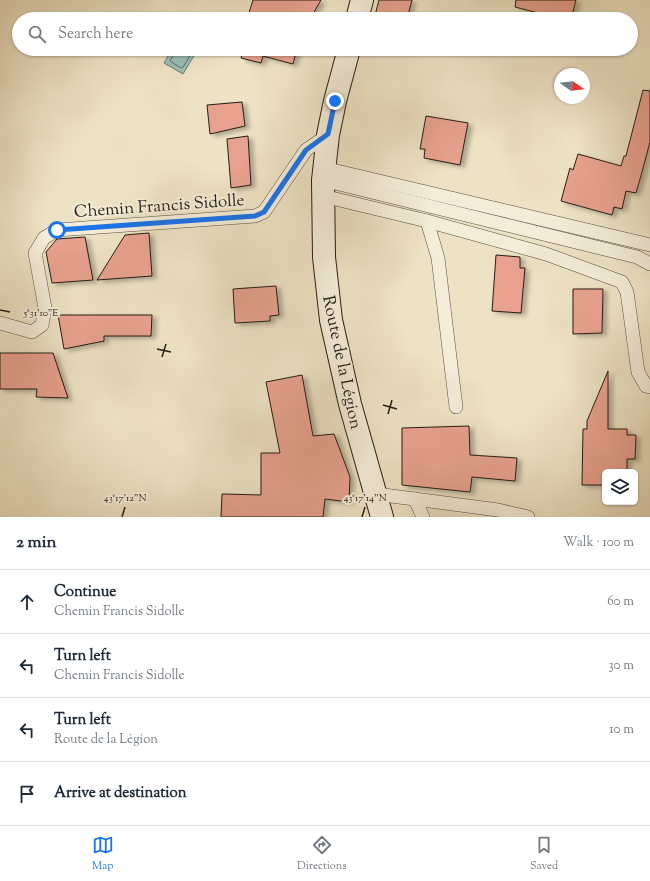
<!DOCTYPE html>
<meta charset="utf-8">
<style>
:root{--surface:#fff;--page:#f2f2f3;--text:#1f2937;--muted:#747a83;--line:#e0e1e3;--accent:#1a73e8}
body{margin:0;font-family:"Sorts Mill Goudy",serif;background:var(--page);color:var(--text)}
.controls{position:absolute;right:12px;bottom:12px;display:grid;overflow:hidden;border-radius:6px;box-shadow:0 1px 3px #0004}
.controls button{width:36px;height:36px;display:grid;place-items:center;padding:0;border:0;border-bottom:1px solid var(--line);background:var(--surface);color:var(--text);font:20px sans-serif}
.compass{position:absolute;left:554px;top:68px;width:36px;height:36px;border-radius:50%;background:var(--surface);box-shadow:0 1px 3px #0004;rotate:104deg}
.stop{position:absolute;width:12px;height:12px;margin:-9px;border:3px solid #1a73e8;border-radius:50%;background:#fff}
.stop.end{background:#1a73e8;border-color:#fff;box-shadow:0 1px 4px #0008}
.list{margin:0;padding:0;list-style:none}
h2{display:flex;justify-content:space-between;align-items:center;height:52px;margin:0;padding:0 16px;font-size:17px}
h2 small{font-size:13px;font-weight:400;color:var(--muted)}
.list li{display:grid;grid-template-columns:26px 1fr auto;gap:12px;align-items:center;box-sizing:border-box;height:64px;padding:0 16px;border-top:1px solid var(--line)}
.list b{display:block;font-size:15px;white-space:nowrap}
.list p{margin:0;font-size:13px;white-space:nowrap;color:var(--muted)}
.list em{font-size:13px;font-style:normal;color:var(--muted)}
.icon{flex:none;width:22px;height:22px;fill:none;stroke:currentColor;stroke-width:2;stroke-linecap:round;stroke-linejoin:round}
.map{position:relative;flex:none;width:650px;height:517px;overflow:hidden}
.search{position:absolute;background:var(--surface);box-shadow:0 1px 3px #0004;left:12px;right:12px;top:12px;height:44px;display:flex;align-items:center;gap:10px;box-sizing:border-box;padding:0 14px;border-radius:22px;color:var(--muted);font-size:15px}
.sheet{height:308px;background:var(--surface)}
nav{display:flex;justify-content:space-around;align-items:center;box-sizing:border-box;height:56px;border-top:1px solid var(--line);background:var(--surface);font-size:11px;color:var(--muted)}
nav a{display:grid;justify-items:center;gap:2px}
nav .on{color:var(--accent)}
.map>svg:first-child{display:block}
</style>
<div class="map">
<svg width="650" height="517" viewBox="0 0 650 517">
<defs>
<filter id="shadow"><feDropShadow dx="4.5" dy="2.5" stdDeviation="2" flood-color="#0004"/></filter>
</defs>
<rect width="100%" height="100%" fill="#ede2c3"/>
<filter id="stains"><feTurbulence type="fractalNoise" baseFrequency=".005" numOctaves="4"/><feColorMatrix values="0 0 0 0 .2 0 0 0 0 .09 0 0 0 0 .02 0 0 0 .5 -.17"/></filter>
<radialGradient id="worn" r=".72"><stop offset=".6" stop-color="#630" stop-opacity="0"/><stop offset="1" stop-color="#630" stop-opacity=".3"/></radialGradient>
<path fill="#99bdb6" stroke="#6b7d75" d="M172,49H198L183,74L164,63Z"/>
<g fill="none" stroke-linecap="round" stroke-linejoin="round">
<path stroke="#606d65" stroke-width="1" d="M175,49V52L170,61L181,68L183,67L194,49"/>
</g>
<g fill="#e7a18e" stroke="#271d14" filter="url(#shadow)">
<path d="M253,0H321L310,19H247Z"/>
<path d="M379,0H412L407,19H374Z"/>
<path d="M516,0H576L571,19H562L515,7Z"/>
<path d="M244,49H297L293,64L263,56L261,63L241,58Z"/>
<path d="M643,90L650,91V142L642,172L636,193L626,191L622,209L614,207L612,215L561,201L570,168L573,170L578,154L621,166L624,156H626Z"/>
<path d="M242,102L245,126L210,134L207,105Z"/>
<path d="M426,116L468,123L460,165L424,158L425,149H420Z"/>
<path d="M248,136L251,185L231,188L227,139Z"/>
<path d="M149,233L152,276L97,280L125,235Z"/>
<path d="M85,237L93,280L52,283L46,252L57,239Z"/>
<path d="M496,255L520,257V268H525L521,313L492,311Z"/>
<path d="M276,286L279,315L270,316V321L235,323L233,289Z"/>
<path d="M573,289H603L602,333L573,334Z"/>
<path d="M58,315H152L151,336H104V341L64,349Z"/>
<path d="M0,353H53L68,398L36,397L37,389H0Z"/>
<path d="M608,371V429H627V435H636L635,459H627V472H605V485H582L583,429H587V421Z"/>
<path d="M302,375L313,436L334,434L350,477L349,502L325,499L323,517H221L222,494L261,495V453H280L266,382Z"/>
<path d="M469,426L470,455L517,458L515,481L472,477L470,492L402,485V428Z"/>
</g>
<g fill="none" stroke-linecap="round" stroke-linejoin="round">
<g stroke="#584e40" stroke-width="14">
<g id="service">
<path d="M324,168L650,245"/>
<path d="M323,180L637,257L650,264"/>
<path d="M323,196L427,221L546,254L622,282L627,292L638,372L646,386L650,387"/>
<path d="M427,221L438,258L456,407"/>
<path d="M0,323L32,332L42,325L45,308L35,253L44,238L57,230L255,216L264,212L306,150L328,135"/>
<path d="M376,494L498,510L528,517"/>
<path d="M415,499L423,517"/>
</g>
</g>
<g stroke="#271d14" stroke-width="24">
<g id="secondary">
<path d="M357,19L362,0"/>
<path d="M349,49L335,101L328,135L323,180L324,257L331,320L350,404L382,517"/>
</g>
</g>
<use href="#service" stroke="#f3ecd8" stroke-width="13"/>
<use href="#secondary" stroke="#f3ecd8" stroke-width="22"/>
</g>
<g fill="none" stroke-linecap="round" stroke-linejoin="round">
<path stroke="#1a73e8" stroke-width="5" d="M57,230L255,216L264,212L306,150L328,134L335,101"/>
</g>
<path fill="none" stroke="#271d14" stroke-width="1.5" d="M0,310L10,312M157,349L171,352M162,357L166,344M383,405L397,409M388,414L392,400M122,517L125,507M362,517L365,507"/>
<g text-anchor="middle" stroke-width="4" stroke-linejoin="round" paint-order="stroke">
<g font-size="17" fill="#271d14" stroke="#f3ecd8">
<text transform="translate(159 205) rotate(-4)" y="6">Chemin Francis Sidolle</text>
<text transform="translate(343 362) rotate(78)" y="6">Route de la Légion</text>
</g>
</g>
<g font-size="10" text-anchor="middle" fill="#271d14" stroke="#f3ecd8" stroke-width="4" stroke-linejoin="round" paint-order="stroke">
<text x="41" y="316">5°31'10"E</text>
<text x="125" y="501">43°17'12"N</text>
<text x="365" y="501">43°17'14"N</text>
</g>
<rect width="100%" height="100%" filter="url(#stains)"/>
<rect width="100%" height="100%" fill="url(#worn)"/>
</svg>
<div class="controls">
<button><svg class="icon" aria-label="layers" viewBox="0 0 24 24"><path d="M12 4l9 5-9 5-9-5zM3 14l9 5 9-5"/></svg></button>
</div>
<svg class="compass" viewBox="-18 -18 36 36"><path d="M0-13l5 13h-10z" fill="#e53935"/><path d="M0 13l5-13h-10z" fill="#747a83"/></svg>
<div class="stop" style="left:57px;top:230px"></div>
<div class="stop end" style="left:335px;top:101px"></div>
<div class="search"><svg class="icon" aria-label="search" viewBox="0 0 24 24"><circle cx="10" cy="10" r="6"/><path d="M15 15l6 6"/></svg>Search here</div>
</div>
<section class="sheet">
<h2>2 min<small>Walk · 100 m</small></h2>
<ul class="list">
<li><svg class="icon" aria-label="ahead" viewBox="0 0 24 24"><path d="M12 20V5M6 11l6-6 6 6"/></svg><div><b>Continue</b><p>Chemin Francis Sidolle</p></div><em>60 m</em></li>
<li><svg class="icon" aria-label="left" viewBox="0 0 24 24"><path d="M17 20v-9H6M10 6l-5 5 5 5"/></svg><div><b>Turn left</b><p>Chemin Francis Sidolle</p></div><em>30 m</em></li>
<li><svg class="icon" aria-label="left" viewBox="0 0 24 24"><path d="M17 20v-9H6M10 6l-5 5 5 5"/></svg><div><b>Turn left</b><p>Route de la Légion</p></div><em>10 m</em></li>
<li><svg class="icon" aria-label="arrive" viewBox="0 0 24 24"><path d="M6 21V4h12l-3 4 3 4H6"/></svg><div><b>Arrive at destination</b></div></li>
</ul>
</section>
<nav>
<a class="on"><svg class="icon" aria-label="map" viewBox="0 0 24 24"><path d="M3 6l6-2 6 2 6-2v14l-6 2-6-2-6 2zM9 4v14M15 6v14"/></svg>Map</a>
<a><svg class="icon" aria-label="directions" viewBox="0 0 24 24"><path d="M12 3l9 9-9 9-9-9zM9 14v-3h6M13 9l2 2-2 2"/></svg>Directions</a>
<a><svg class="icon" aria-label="saved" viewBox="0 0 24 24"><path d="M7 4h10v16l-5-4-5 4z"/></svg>Saved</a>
</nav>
